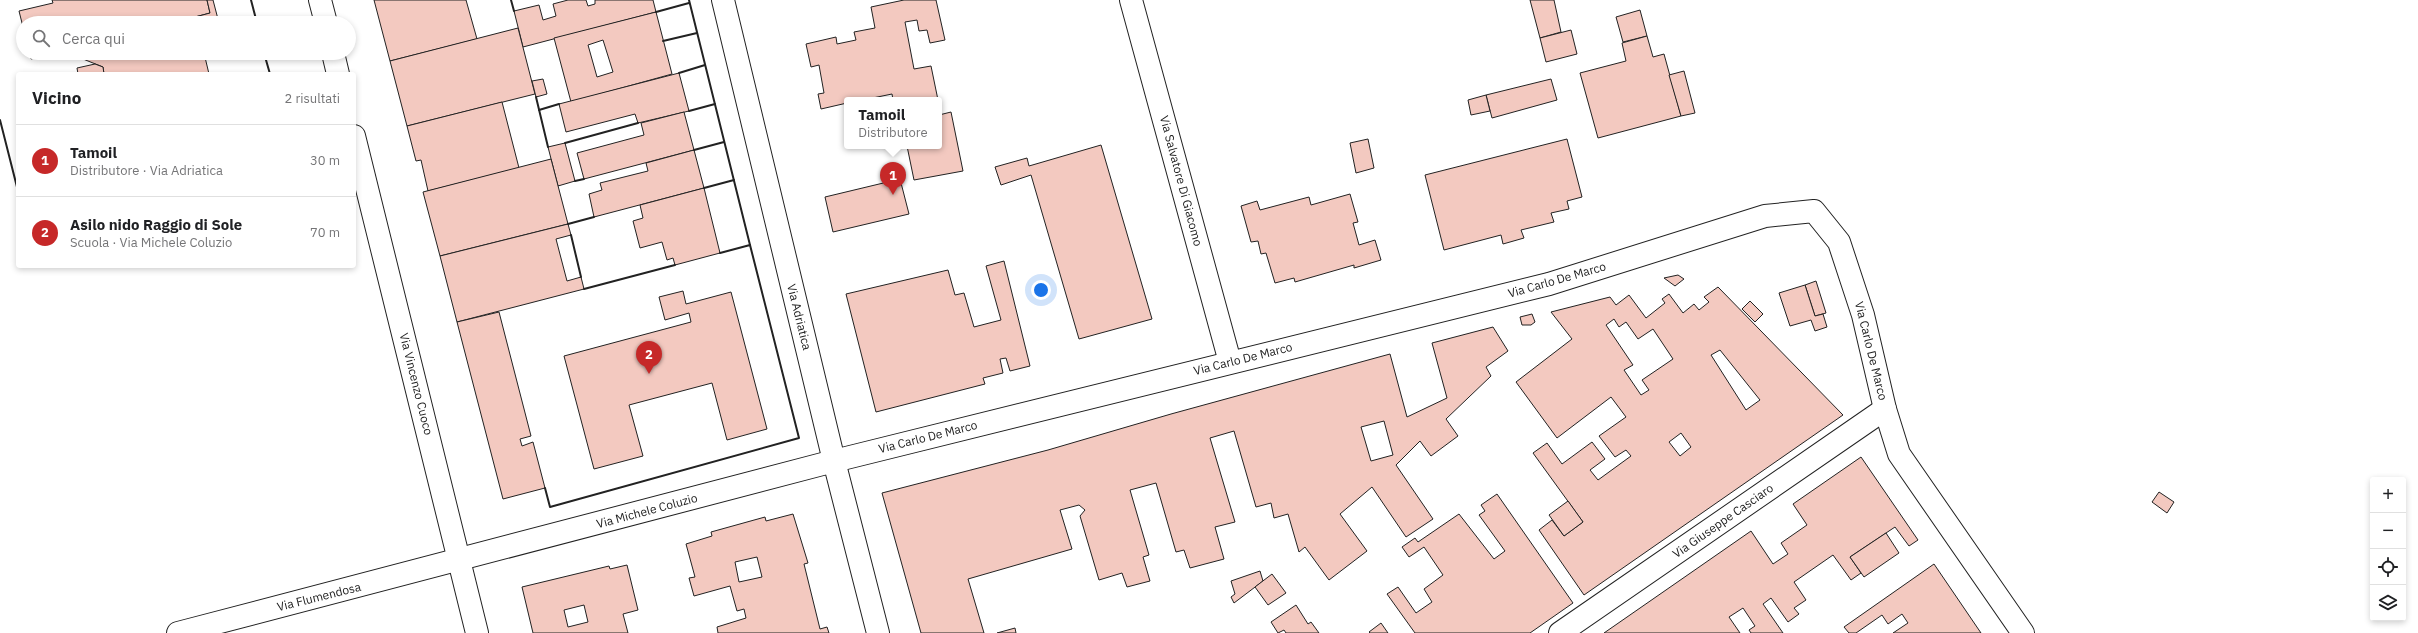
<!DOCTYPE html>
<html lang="it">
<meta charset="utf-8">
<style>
:root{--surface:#fff;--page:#f6f6f6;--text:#202124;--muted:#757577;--line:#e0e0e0;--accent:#c62828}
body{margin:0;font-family:"IBM Plex Sans",sans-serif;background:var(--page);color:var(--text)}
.controls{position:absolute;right:12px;bottom:12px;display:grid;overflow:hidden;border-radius:4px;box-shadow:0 2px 6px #0003}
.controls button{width:36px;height:36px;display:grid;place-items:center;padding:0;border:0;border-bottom:1px solid var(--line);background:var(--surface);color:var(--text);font:20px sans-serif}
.you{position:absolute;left:1041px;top:290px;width:14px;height:14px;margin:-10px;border:3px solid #fff;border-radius:50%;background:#1a73e8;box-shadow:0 0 0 6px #1a73e833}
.badge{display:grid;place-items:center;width:26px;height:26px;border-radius:50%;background:var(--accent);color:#fff;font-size:13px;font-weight:700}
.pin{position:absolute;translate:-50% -33px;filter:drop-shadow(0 1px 2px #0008)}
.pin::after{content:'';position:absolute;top:21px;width:14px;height:12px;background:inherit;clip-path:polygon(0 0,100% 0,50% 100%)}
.popup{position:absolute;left:844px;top:97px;width:98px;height:52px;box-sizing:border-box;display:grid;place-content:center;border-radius:4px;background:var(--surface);filter:drop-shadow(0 1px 3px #0005);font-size:13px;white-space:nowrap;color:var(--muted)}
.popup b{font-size:15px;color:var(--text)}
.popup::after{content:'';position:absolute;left:50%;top:100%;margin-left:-8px;border:8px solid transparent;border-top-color:var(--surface)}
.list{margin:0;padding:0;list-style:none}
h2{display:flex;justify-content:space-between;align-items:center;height:52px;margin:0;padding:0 16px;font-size:17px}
h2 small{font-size:13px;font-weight:400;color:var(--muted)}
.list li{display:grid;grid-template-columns:26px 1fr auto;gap:12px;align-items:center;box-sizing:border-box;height:72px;padding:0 16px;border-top:1px solid var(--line)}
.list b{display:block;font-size:15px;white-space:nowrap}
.list p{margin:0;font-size:13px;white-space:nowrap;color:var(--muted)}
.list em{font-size:13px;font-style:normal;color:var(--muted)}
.icon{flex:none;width:22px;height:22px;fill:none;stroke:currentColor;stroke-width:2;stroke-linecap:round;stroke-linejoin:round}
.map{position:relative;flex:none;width:2418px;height:633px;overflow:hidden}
.search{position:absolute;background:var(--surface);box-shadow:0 2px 6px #0003;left:16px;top:16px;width:340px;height:44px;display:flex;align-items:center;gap:10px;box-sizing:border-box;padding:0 14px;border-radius:22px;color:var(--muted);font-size:15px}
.panel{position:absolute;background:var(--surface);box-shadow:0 2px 6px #0003;left:16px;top:72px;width:340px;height:196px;border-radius:4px}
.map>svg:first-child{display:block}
</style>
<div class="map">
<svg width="2418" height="633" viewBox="0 0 2418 633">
<rect width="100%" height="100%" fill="#fff"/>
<g fill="#f3c9c0" stroke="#222" fill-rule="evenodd">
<path d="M52,0H207L210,13L195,17L196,23H23V27L19,11L53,3Z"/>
<path d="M207,0H213L219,23H196L195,17L210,13Z"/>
<path d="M374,0H466L477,39L390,61Z"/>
<path d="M568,0H586L588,6L595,4V0H653L656,12L523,47L514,11L539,5L543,20L556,16L553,4Z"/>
<path d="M904,0H936L945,40L930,43L927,30L919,31L917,20L905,22L914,69L931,66L938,100H893L892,94L863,100H847V103L821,109L818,94L824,93L819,65L811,67L806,44L836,37L837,44L856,40L854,32L875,28L871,7Z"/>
<path d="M1530,0H1554L1561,32L1540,38Z"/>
<path d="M1640,10L1647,36L1623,42L1616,17Z"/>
<path d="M656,12L672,74L571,102L554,38ZM603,40L613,72L597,77L588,45Z"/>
<path d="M518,28L535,94L407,126L390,61Z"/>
<path d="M1571,30L1577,54L1546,62L1540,38Z"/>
<path d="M1647,36L1653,57L1664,54L1681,116L1598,138L1580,73L1626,61L1622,43Z"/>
<path d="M29,53H54L31,59Z"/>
<path d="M68,53H204L209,74H104L103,67Z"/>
<path d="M95,64L103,67L104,74H78L77,68Z"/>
<path d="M1684,71L1695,113L1681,116L1669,75Z"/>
<path d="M679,73L689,111L638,123L635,114L566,132L559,104Z"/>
<path d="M543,79L547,94L536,97L532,81Z"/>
<path d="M1551,79L1557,100L1492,118L1486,95Z"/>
<path d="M1486,95L1490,111L1471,115L1468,100Z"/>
<path d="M502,102L519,168L428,191L421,160L416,161L407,126Z"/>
<path d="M684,112L694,150L584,179L577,153L644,135L641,123Z"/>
<path d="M951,112L963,171L914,180L907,146H939V115Z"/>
<path d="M1368,139L1374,168L1356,173L1350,143Z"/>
<path d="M1567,139L1582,197L1567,201L1569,209L1551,213L1554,222L1521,230L1524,238L1503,244L1501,235L1444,250L1425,175Z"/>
<path d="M565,143L575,181L558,186L548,147Z"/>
<path d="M1101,145L1152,319L1079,339L1031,175L1001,185L995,167L1027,158L1029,166Z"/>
<path d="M694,150L704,188L594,217L589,194L602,190L600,183L648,171L646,163Z"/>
<path d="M551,159L568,224L440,256L423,192Z"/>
<path d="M900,179L909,214L833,232L825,197Z"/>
<path d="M704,188L720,253L675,265L673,258L667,260L662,242L640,248L633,221L643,218L640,205Z"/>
<path d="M1350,194L1358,222L1353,223L1359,245L1375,240L1381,260L1354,268V265L1295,282L1294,278L1275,283L1266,253L1261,254L1258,241L1251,242L1241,206L1257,201L1260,210L1309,197L1311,205Z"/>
<path d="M568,224L571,235L556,239L567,281L581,277L584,289L457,322L440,256Z"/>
<path d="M1004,261L1030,366L1010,371L1006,358L1000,359L1003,373L983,378L985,384L876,412L846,294L948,270L955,295L964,293L974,327L1001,320L986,266Z"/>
<path d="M1678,275L1684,279L1675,286L1664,278Z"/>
<path d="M1816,281L1826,313L1815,316L1805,285Z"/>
<path d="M1805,285L1815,316L1823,314L1827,327L1815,331L1811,320L1790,326L1779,293Z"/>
<path d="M1718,287L1843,415L1584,595L1539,530L1552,520L1564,536L1583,522L1533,453L1547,443L1562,464L1592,442L1605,459L1590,470L1598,480L1631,456L1626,450L1615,457L1599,436L1626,417L1611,397L1557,438L1516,382L1572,339L1551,312L1610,297L1616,305L1629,295L1646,318L1665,303L1662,299L1669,294L1683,313L1694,304L1699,310L1709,302L1704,297ZM1614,319L1619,327L1626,322L1638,339L1653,329L1673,359L1642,380L1649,390L1641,395L1624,370L1633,365L1606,325ZM1720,350L1760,400L1746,410L1711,355ZM1681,433L1691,447L1680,456L1669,442Z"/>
<path d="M683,291L686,304L731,292L767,429L727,440L712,383L629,405L643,456L594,469L564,356L691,322L689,313L665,320L659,297Z"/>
<path d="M1750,301L1763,314L1755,322L1742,309Z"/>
<path d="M499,312L531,436L520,439L522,446L533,442L545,488L503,499L457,322Z"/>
<path d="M1532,314L1535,322L1531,325H1522L1520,317Z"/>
<path d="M1493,327L1508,351L1486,367L1491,376L1446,419L1458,436L1431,456L1420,441L1396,465L1433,519L1406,537L1372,487L1340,514L1367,551L1329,580L1305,547L1299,552L1288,514L1274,518L1271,503L1256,507L1234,431L1210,438L1235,522L1215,527L1224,559L1190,568L1184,550L1176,552L1156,483L1130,490L1149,555L1143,557L1150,581L1127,587L1122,573L1099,580L1080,516L1085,510L1079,505L1060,510L1072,549L968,579L984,633H921L882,493L1048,450L1171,414L1390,354L1407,417L1447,398L1432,343ZM1384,421L1393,455L1371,461L1361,427Z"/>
<path d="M1861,457L1918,540L1909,546L1895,527L1850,557L1861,573L1851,580L1833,555L1794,582L1806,600L1794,608L1799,614L1788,622L1771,598L1763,604L1783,633H1751L1749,630L1755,626L1743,608L1729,617L1740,633H1604L1751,531L1773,564L1788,554L1781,543L1807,525L1793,504Z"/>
<path d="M2159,492L2174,502L2167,513L2152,502Z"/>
<path d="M1497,494L1573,603L1530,633H1415L1387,594L1398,587L1416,613L1432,602L1424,589L1443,575L1424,547L1409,557L1402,547L1415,538L1418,542L1459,514L1494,559L1505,551L1479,515L1485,511L1481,505Z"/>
<path d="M1568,501L1583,522L1564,536L1549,515Z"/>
<path d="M793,514L808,563L804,564L820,629L827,627L829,633H718L717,627L746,618L744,609L737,611L730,586L694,596L689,578L695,577L686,544L712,536L711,532L765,517L766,521ZM757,557L762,577L739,582L735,562Z"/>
<path d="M1886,533L1899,553L1864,577L1850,557Z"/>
<path d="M1934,564L1981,633H1893L1908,623L1902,614L1888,624L1882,615L1856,633H1849L1844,627Z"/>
<path d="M627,565L638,610L623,614L628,633H533L522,587L609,566L610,569ZM584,605L588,622L568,627L564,610Z"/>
<path d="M1260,571L1263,581L1234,603L1231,597L1235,594L1231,581Z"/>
<path d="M1272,574L1286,593L1268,605L1255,587Z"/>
<path d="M1296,605L1308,624L1311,622L1319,633H1286L1284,630L1278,633L1271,622Z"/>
<path d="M1381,623L1388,633H1370L1369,632Z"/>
<path d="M1015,628L1016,633H997Z"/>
</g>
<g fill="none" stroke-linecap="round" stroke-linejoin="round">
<g stroke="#222" stroke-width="24">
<g id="street">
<path d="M320,0L326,23"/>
<path d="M1131,0L1230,362"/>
<path d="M333,53L338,74"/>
<path d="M354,136L477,633"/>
<path d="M178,633L834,461L1549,284L1765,216L1814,211L1839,242L1863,315L1885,409L1899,454L2023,633"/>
<path d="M1560,633L1885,409"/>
</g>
</g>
<g stroke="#222" stroke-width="24">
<path id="secondary" d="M723,0L834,461L878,633"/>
</g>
<use href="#street" stroke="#fff" stroke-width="22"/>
<use href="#secondary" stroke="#fff" stroke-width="22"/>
<g stroke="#222" stroke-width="2">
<path d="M251,0L257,23"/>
<path d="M511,0L514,11"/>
<path d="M689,0L750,245"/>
<path d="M656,12L689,3"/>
<path d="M663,41L697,33"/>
<path d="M264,53L270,74"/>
<path d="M679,73L705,65"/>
<path d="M536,97L548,147"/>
<path d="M539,110L559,104"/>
<path d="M689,111L715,104"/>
<path d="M0,120L18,191"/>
<path d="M565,143L638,123"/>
<path d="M694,150L724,142"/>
<path d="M575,181L584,179"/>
<path d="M704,188L734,180"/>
<path d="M568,224L594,217"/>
<path d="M571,235L581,277"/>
<path d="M584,289L675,265"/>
<path d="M545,488L550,507L799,438L750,245L720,253"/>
</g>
</g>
<g text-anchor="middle" stroke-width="3" stroke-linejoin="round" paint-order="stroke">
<g font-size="12" fill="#222" stroke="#fff">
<text transform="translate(1181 181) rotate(75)" y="4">Via Salvatore Di Giacomo</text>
<text transform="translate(1557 280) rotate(-16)" y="4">Via Carlo De Marco</text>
<text transform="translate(799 317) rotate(76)" y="4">Via Adriatica</text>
<text transform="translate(1871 351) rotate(76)" y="4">Via Carlo De Marco</text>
<text transform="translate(1243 359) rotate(-14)" y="4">Via Carlo De Marco</text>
<text transform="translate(416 384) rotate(76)" y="4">Via Vincenzo Cuoco</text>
<text transform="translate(928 437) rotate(-14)" y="4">Via Carlo De Marco</text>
<text transform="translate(647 511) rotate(-15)" y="4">Via Michele Coluzio</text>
<text transform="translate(1723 521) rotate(-35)" y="4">Via Giuseppe Casciaro</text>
<text transform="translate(319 597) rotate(-14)" y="4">Via Flumendosa</text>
</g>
</g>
</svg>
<div class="controls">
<button>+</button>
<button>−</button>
<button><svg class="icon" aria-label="locate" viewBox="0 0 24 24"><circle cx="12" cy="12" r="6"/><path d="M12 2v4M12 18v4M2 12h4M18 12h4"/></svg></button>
<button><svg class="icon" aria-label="layers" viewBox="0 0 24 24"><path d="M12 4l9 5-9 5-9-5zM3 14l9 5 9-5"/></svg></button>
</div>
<div class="you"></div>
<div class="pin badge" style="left:893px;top:195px">1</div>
<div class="popup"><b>Tamoil</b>Distributore</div>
<div class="pin badge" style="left:649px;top:374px">2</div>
<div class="search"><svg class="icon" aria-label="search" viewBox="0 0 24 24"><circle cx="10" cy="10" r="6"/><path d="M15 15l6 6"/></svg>Cerca qui</div>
<section class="panel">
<h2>Vicino<small>2 risultati</small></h2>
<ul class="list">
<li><span class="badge">1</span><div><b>Tamoil</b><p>Distributore · Via Adriatica</p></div><em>30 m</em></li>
<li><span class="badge">2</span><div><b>Asilo nido Raggio di Sole</b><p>Scuola · Via Michele Coluzio</p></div><em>70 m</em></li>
</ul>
</section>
</div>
